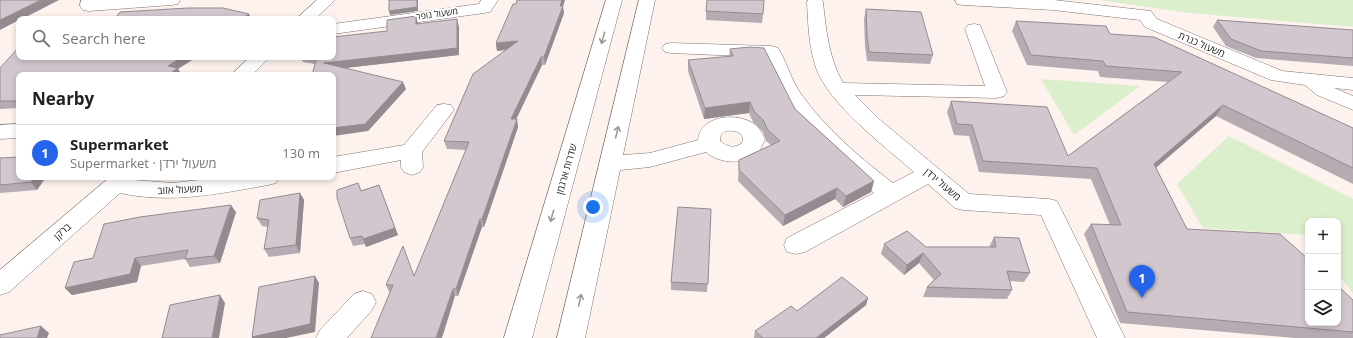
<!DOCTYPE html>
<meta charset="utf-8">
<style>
:root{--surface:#fff;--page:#f2f2f2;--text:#222;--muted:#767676;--line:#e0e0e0;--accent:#2563eb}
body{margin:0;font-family:"Open Sans","Noto Sans Hebrew",sans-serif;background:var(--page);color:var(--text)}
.controls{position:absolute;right:12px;bottom:12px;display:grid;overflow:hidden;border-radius:8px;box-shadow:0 2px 6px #0003}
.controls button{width:36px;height:36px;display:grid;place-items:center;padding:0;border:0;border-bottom:1px solid var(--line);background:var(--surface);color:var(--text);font:20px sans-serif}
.you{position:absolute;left:593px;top:207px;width:14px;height:14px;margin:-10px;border:3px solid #fff;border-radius:50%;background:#1a73e8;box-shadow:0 0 0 6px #1a73e833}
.badge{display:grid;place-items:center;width:26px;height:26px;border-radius:50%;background:var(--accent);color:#fff;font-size:13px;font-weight:700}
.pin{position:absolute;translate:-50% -33px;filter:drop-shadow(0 1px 2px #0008)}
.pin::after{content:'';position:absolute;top:21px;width:14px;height:12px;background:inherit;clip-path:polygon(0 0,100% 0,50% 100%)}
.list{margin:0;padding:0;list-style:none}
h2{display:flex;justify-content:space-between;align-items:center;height:52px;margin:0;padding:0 16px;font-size:17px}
h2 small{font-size:13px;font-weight:400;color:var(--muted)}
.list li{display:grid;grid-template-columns:26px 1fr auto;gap:12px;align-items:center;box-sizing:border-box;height:56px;padding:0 16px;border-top:1px solid var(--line)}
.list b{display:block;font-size:15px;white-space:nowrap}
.list p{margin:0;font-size:13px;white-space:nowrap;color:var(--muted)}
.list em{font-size:13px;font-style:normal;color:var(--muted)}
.icon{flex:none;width:22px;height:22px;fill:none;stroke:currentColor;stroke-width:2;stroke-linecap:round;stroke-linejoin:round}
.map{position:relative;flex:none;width:1353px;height:338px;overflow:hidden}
.search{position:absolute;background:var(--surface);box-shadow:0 2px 6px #0003;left:16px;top:16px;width:320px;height:44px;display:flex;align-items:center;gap:10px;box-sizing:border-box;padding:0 14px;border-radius:8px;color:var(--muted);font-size:15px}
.panel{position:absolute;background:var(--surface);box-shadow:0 2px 6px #0003;left:16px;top:72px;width:320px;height:108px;border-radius:8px}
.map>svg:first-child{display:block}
</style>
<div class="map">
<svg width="1353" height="338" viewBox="0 0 1353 338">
<rect width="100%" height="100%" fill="#fdf2ed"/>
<g fill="#dbefcd">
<path d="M1099,0H1353V27L1189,13Z"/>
<path d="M1041,79L1140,86L1074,135Z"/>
<path d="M1229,136L1353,199V294L1338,273V221H1308V235L1203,228L1177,184Z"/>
</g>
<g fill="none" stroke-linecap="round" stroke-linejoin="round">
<g stroke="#7e726d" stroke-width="1">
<g id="minor">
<path d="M81,0H180L178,4L172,5L89,11L83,10L80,6Z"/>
<path d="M317,0H335L315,19H296Z"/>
<path d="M481,0H498L490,12L484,13L333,34V24L479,4Z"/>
<path d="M606,0H622L532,338H504Z"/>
<path d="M639,0H655L623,155L650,153L698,140C700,115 738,112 754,124C759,127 762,133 765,139C763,143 762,147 759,151C748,166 719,164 706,152L650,167L620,170L585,338H557ZM726,131C734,130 741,131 743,139L742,143C734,149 727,147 720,141L721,134Z"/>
<path d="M808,0H822L823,2C826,31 829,58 843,83L985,86L965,29L968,25L974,24L980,25L1007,92L1004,96L997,98L855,95L879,119L969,194L1049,199L1057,201L1125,338H1097L1041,215L963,210L955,208L928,184L805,252L796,254L787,252L784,245L787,238L874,193C829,154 786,114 764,57L671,53L665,52L662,48L665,44L671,43L771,46L778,48C787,62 791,80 801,94C826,129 859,157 893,183L914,172C885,147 828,103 816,68C809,47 808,24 807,2Z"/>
<path d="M955,0H1054L1151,11L1157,19L1282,71L1353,78V90L1334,88L1353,96V110L1317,95L1305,85L1271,80L1145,27L1140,20L1053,10L963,5L957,4Z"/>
<path d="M250,57H270L252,75H231Z"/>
<path d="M444,104L451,105L454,110L422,152L423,167L420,172L412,175L404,172L401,167V160L333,173V157L404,145L437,105Z"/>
<path d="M19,124V138L0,139V125Z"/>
<path d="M110,177H135L133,180L173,183L224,177H279L276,183L268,185C218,194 170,204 120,193L9,292L0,295V270Z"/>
<path d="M363,291L372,294L376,302L372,310L347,338H316L320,330L354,294Z"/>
</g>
</g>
<use href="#minor" fill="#fff" fill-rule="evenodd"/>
</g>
<g fill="#b5abb2">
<path d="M563,7L564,13L545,65H542L516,119L518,127L484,227H482L458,296L389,292L386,285L414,276L466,150L447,149L444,141L506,50L497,51L496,43Z"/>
<path d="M866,9L933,55L930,64L867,61L865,46L864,19Z"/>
<path d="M706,11L763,14L762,23L706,20Z"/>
<path d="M1217,20L1353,30V66L1256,58L1226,46L1213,27Z"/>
<path d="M1016,21L1110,34L1353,128V184L1216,116L1156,168L1187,229L1353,300V338H1295L1120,323L1084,234L1091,224L1110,225L1091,179L979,172L969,136L954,135L947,112L951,101L1068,156L1168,82L1100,77L1098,71L1027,65L1012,31Z"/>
<path d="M418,24L459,27V55L346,68L406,89L368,131L315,64L303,62L301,57H333L387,31Z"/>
<path d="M730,49L795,109L874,181L871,192L843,207L835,199L783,226L738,181L739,160L771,145L766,141L763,132L753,122L749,113L704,119L688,71V60L729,57Z"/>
<path d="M0,68L178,69L182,75H19V108L0,109Z"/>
<path d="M0,158L46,177L37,190L0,193Z"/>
<path d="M379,185L398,235L366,247L365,244L353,246L350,238Z"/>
<path d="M300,193L304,200L300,253L269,257L264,249L268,227L262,226L257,218Z"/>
<path d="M711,209L707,292L671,290V282Z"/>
<path d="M236,212L220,263L190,267L185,259L141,266L137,282L72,295L65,288L93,258Z"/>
<path d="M994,237L1030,273L1024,282L1010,281L1012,290L1007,299L923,297L927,287L934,280L919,263L904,275L881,254L884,244L926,247H989Z"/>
<path d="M868,298L866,305L824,338H754L755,331L797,311Z"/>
</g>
<g fill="#948b91">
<path d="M41,0H59L22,19H19V20L0,30V20Z"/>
<path d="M417,0H418V11L390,15L389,11Z"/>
<path d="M562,0H565L563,7L564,13L545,65L544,57Z"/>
<path d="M249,14L252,19H241Z"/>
<path d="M416,16L418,24H416Z"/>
<path d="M457,19L459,27V55L327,70L324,63Z"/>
<path d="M518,41L519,48L497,51L496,43Z"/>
<path d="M182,57H197L178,69L182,75H169L168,66Z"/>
<path d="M541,57L542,65L513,126L511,119Z"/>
<path d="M403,82L406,89L368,131L333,136V128Z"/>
<path d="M750,102L749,113L704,119L705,108Z"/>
<path d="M1223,105L1216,116L1147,175L1154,164Z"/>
<path d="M517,119L518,127L484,227L482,219Z"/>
<path d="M34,177H46L37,190L31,182Z"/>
<path d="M874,181L871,192L843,207L846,196Z"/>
<path d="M837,188L835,199L783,226L785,215Z"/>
<path d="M300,193L304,200L300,253L296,245Z"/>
<path d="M231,205L236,212L220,263L214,256Z"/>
<path d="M480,219L482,227L458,296L456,289Z"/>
<path d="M395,228L398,235L366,247L363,239Z"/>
<path d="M923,253L919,263L904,275L907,265Z"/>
<path d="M135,258L141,266L137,282L72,295L65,288Z"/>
<path d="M315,276L319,283L315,332L286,338H252V337Z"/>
<path d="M453,289L455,296L442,338H436Z"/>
<path d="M220,295L225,303L219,338H212Z"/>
<path d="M868,298L866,305L824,338H816Z"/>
<path d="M41,326L49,333L47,338H37Z"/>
</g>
<g fill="#d3c7cf" stroke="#948b91">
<path d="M0,0H41L0,20Z"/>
<path d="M389,0H417V7L389,11Z"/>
<path d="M517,0H562L560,6H563L544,57H541L511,119H517L482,219H480L456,289H453L436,338H371L393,285H386L403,246L414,276L469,142L444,141L473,74L518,41L496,43L513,4H516Z"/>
<path d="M707,0H764L763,14L706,11Z"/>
<path d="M188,8H223L249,14L241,19H77L116,17L120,12Z"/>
<path d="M866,9L921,12L933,55L869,52L867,36Z"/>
<path d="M416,16V24L457,19V48L324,63L403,82L365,124L333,128V75H312L317,57H316H333V37L387,31V20Z"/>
<path d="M1217,20L1353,30V58L1261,51L1231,39Z"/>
<path d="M1016,21L1106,26L1110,34L1154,37L1353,128V168L1223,105L1154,164L1187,229L1280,234L1308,259V323H1338V286L1353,300V332L1127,312L1091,224L1121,225L1097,168L983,161L972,125L957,124L951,101L1047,107L1068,156L1182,72L1106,66L1103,61L1031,55Z"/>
<path d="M19,47V57H182L168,66L177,68L169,75H19V99L18,101H0V68Z"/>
<path d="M749,47L764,48L795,109L874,181L846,196L837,188L785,215L739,170V160L780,141L767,129L764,121L754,111L750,102L705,108L688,60L733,56L730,49Z"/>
<path d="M19,157V177H34L31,182L0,185V158Z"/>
<path d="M358,183L361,191L379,185L395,228L363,239L362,236L350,238L337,198V190Z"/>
<path d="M300,193L296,245L264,249L269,220L257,218L260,200Z"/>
<path d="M231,205L214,256L185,259L188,250L135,258L130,274L65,288L74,262L93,258L104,224L140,217Z"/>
<path d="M678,207L711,209L708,284L671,282Z"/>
<path d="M907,231L926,247H996L994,237L1019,238L1030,273L1007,271L1012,290L927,287L941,274L923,253L907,265L884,244Z"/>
<path d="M315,276L310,324L252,337L259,287Z"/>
<path d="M842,277L868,298L816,338H763L755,331L791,306L797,311Z"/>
<path d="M220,295L212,338H162L170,305Z"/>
<path d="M41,326L37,338H0V335Z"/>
</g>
<defs><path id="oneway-shaft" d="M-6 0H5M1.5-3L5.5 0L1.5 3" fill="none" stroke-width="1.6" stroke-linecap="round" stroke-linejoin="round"/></defs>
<g stroke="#9b9998">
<use href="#oneway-shaft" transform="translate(603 38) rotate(106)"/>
<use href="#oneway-shaft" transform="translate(617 132) rotate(-77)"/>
<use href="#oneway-shaft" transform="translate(552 216) rotate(106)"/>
<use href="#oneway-shaft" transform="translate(580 300) rotate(-77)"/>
</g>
<g text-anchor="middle" stroke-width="4" stroke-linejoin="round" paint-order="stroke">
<g font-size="9" fill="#211c1a" stroke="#fff">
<text transform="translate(437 14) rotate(-8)" y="3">משעול נופר</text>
</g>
<g font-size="10" fill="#211c1a" stroke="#fff">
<text transform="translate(1202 44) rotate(23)" y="4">משעול כנרת</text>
<text transform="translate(566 169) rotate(-74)" y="4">שדרות ארגמן</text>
<text transform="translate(943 184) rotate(40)" y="4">משעול ירדן</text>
<text transform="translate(180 189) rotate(-3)" y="4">משעול אזוב</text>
<text transform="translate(62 231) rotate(-41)" y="4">ברקן</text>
</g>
</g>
</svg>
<div class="controls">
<button>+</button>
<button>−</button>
<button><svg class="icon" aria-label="layers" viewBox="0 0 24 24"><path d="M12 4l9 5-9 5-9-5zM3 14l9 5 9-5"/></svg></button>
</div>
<div class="you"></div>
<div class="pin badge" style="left:1142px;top:298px">1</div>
<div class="search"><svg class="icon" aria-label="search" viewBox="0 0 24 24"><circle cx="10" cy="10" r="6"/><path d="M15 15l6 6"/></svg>Search here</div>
<section class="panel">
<h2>Nearby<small></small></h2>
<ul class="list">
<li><span class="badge">1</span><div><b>Supermarket</b><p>Supermarket · משעול ירדן</p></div><em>130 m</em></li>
</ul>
</section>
</div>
